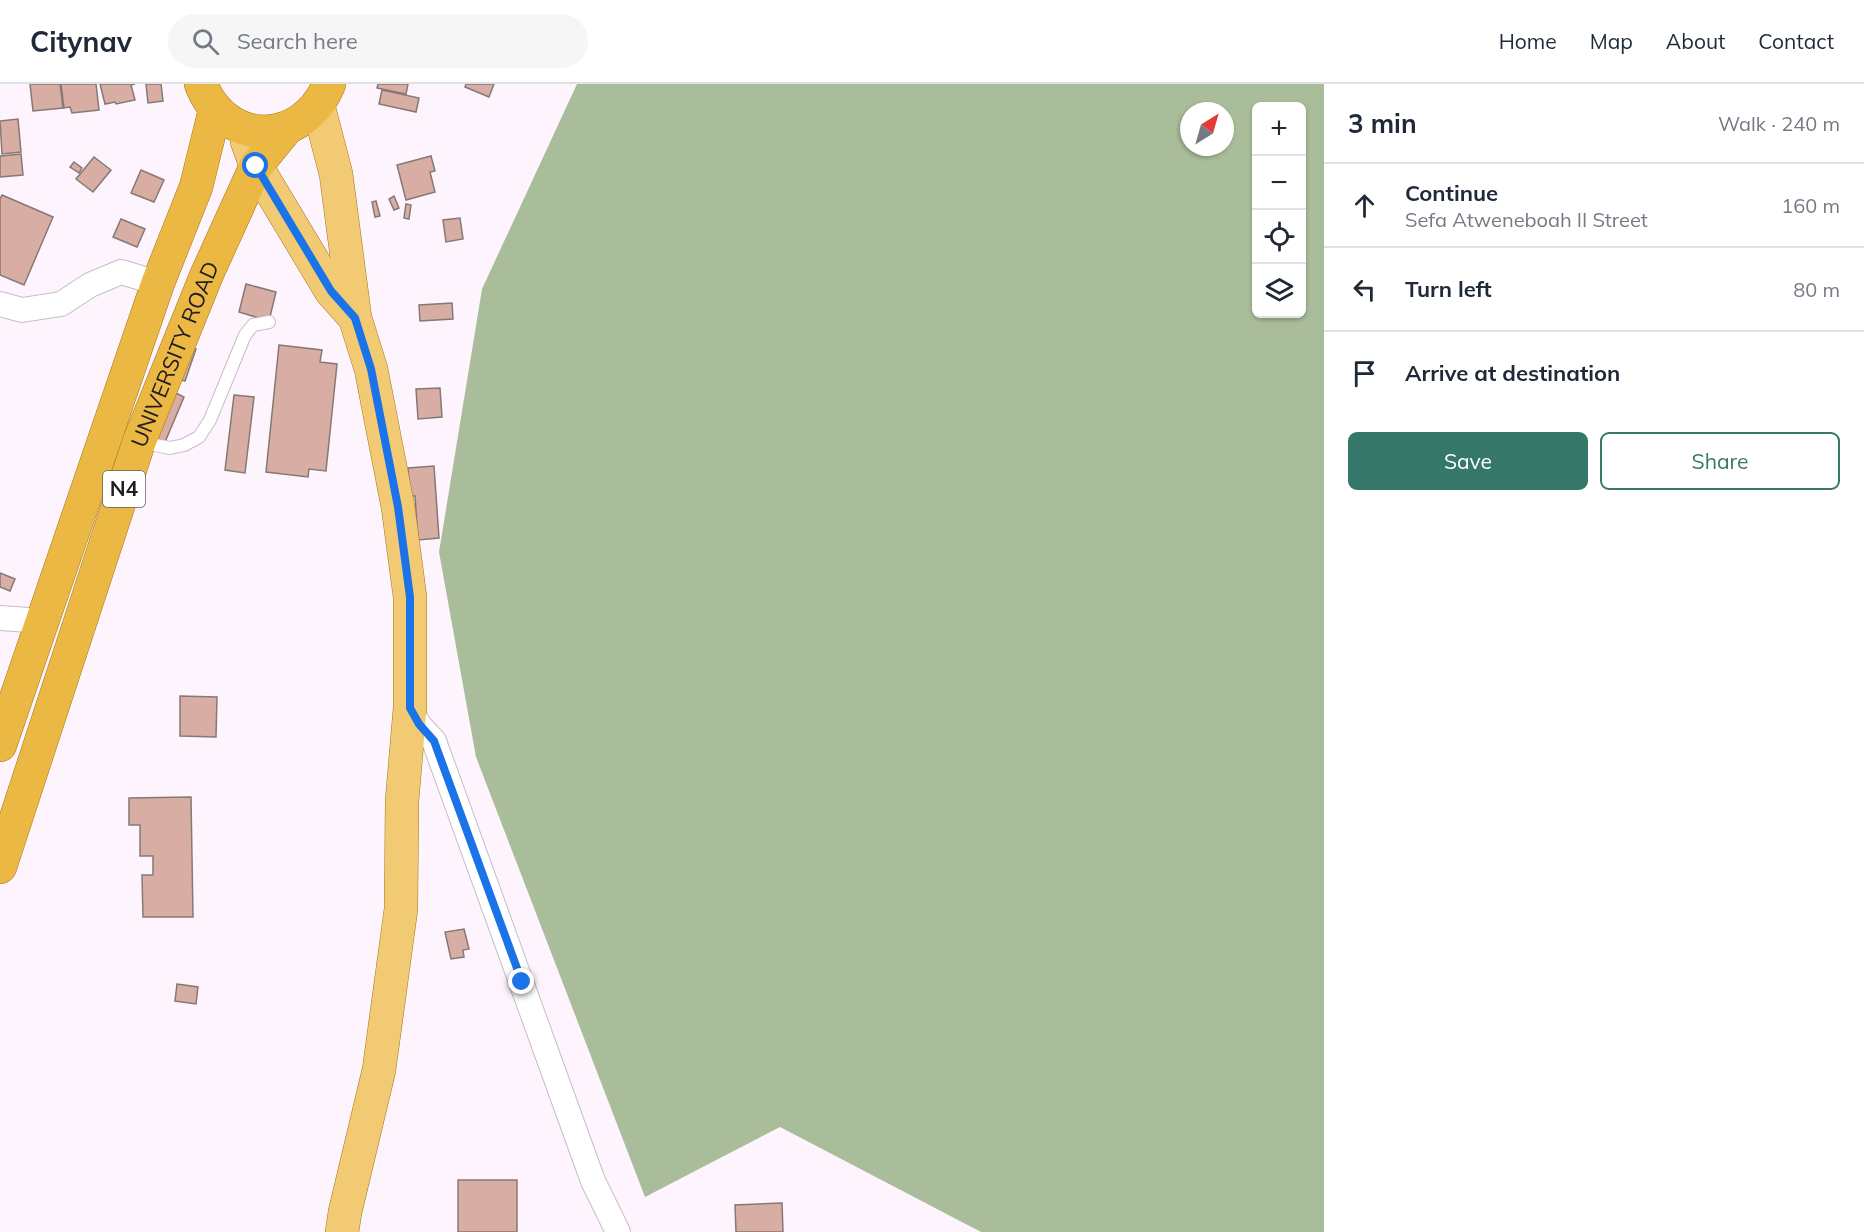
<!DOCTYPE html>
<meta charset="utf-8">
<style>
:root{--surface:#fff;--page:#f6f6f7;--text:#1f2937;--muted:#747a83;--line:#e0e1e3;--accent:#35786a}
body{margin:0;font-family:Mulish,sans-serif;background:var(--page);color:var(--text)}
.controls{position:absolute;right:18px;top:18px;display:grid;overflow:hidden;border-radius:9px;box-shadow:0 2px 4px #0004}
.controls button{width:54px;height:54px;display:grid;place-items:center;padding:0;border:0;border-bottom:2px solid var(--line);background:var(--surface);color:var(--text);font:30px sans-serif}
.compass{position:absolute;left:1180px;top:18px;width:54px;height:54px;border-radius:50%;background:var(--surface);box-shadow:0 2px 4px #0004;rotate:37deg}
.stop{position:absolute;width:18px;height:18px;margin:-14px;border:4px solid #1a73e8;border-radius:50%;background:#fff}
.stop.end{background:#1a73e8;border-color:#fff;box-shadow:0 2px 6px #0008}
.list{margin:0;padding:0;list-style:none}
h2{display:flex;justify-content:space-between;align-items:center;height:78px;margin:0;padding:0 24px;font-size:26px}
h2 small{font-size:20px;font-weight:400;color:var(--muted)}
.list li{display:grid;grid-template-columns:39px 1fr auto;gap:18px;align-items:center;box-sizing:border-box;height:84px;padding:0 24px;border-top:2px solid var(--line)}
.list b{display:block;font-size:22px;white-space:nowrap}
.list p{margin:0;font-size:20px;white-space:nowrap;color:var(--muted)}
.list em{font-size:20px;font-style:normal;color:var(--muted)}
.actions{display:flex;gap:12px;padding:18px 24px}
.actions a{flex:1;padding:14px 0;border:2px solid var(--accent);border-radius:9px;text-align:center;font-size:21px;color:var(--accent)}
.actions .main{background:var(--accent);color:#fff}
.icon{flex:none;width:33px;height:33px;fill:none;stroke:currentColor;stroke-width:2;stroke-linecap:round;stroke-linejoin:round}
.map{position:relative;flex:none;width:1324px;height:1148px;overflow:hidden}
header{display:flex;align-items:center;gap:36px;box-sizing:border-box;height:84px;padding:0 30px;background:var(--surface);border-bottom:2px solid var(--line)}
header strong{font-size:28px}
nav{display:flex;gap:33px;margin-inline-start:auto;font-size:21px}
.search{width:420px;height:54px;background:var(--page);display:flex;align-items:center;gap:15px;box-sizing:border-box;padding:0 21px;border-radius:33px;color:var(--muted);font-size:22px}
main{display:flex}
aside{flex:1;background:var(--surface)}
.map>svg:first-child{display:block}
</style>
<header>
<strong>Citynav</strong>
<div class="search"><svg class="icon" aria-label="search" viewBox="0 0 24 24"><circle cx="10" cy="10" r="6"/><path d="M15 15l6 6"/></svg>Search here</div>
<nav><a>Home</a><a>Map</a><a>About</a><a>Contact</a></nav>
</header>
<main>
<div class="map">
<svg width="1324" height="1148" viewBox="0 0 1324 1148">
<rect width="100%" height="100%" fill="#fef4fe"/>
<path fill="#a9bd9a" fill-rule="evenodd" d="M577,0H1324V1148H981L780,1043L645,1113L476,673L439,468L482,205ZM1256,22H1302V230H1256ZM1189,27H1225V63H1189Z"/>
<g fill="#d8ada3" stroke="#857976" stroke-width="1.5">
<path d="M30,0H60L63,24L33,27Z"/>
<path d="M61,0H96L99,26L72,29L70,23L64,24Z"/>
<path d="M100,0H135L131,1L135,16L116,20L115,18L105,20Z"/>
<path d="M146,0H161L163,17L148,19Z"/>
<path d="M378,0H408L406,10L377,4Z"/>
<path d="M466,0H494L489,13L465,3Z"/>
<path d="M382,6L419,14L416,28L379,20Z"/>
<path d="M18,35L21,68L2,70L0,37Z"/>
<path d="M21,70L23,91L0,93V72Z"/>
<path d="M431,72L435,87L430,88L435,108L406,116L397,81Z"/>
<path d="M94,73L111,86L93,108L76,95Z"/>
<path d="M74,78L82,84L79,89L70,83Z"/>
<path d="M141,86L164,96L154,118L131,109Z"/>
<path d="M2,111L53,133L24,201L0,191V115Z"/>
<path d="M394,112L399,124L394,126L389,115Z"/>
<path d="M376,117L380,132L375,133L372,118Z"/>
<path d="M406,120L411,121L409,135L404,134Z"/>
<path d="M460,134L463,155L446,158L443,136Z"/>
<path d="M121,135L145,145L137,163L113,153Z"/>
<path d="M246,200L276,208L269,237L239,228Z"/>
<path d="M452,219L453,235L420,237L419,221Z"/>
<path d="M279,261L322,266L320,278L337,280L326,387L309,385L308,393L266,388Z"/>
<path d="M186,262L196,265L185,297L175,294Z"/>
<path d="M440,304L442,333L418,335L416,305Z"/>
<path d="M174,308L184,313L165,358L155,354Z"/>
<path d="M234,311L254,313L245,389L225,386Z"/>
<path d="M434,382L439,454L418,456L415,412H410L408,384Z"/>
<path d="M0,489L15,495L10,507L0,503Z"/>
<path d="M180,612L217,613L216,653L180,652Z"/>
<path d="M191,713L193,833H143L142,791H153V772H140V741H129V714Z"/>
<path d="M464,845L469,865L463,866L464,873L451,875L445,848Z"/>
<path d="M177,900L198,903L196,920L175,917Z"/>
<rect x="458" y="1096" width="59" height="52"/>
<path d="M782,1119L783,1148H736L735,1121Z"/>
</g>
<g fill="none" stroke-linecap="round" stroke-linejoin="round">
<g stroke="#c6bdc6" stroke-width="14">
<path id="service" d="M140,358L170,364L184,361L199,353L210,336L245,251L253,241L269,238"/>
</g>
<g stroke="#c6bdc6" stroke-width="26">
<g id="minor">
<path d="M0,220L22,226L61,220L90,201L121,188L158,199"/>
<path d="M0,534L43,537"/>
<path d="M410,624L419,641L434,657L593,1097L618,1148"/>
</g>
</g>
<g stroke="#a2771a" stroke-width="34">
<g id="primary">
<path d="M318,21L336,90L355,234L371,285L398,423L410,513V624L402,717L401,825L379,986L345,1128L342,1148"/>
<path d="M247,57L256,82L331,207L355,234"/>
</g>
</g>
<g stroke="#a2771a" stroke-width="34">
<g id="trunk">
<path d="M201,0C226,64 303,63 329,0"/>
<path d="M0,661L158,199L196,103L215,26"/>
<path id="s1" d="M0,783L139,358L207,190L256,82L287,44"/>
</g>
</g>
<use href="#service" stroke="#fff" stroke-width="12"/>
<use href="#minor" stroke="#fff" stroke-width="24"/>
<use href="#primary" stroke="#f1ca73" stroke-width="33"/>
<use href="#trunk" stroke="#ecb844" stroke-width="33"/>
</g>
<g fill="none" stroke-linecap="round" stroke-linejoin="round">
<path stroke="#1a73e8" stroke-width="8" d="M256,82L331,207L355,234L371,285L398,423L410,513V624L419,640L434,657L522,898"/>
</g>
<g text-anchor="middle" stroke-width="5" stroke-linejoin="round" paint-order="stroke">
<rect fill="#fff" stroke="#636163" stroke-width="1.5" x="103" y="387" width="42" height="36" rx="4.5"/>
<g font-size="21" font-weight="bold" fill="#201d20">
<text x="124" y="412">N4</text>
</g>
<g font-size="22" fill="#201d20" stroke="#fff">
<text dy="8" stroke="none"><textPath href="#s1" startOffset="542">UNIVERSITY ROAD</textPath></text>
</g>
</g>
</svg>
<div class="controls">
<button>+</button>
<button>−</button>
<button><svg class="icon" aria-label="locate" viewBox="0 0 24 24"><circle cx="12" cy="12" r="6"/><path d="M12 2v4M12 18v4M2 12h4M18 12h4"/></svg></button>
<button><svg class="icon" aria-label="layers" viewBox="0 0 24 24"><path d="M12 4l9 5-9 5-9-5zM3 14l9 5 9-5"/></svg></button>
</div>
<svg class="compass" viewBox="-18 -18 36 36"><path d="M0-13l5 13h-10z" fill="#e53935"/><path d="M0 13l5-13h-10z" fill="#747a83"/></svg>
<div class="stop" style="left:256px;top:82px"></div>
<div class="stop end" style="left:522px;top:898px"></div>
</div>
<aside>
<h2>3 min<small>Walk · 240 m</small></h2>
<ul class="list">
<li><svg class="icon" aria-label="ahead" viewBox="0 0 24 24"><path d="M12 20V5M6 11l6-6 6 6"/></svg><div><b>Continue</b><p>Sefa Atweneboah II Street</p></div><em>160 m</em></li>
<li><svg class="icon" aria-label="left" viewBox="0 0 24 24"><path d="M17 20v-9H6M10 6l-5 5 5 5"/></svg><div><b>Turn left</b></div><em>80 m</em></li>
<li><svg class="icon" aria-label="arrive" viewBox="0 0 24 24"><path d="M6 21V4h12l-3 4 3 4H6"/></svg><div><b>Arrive at destination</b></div></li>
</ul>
<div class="actions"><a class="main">Save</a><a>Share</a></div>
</aside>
</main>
